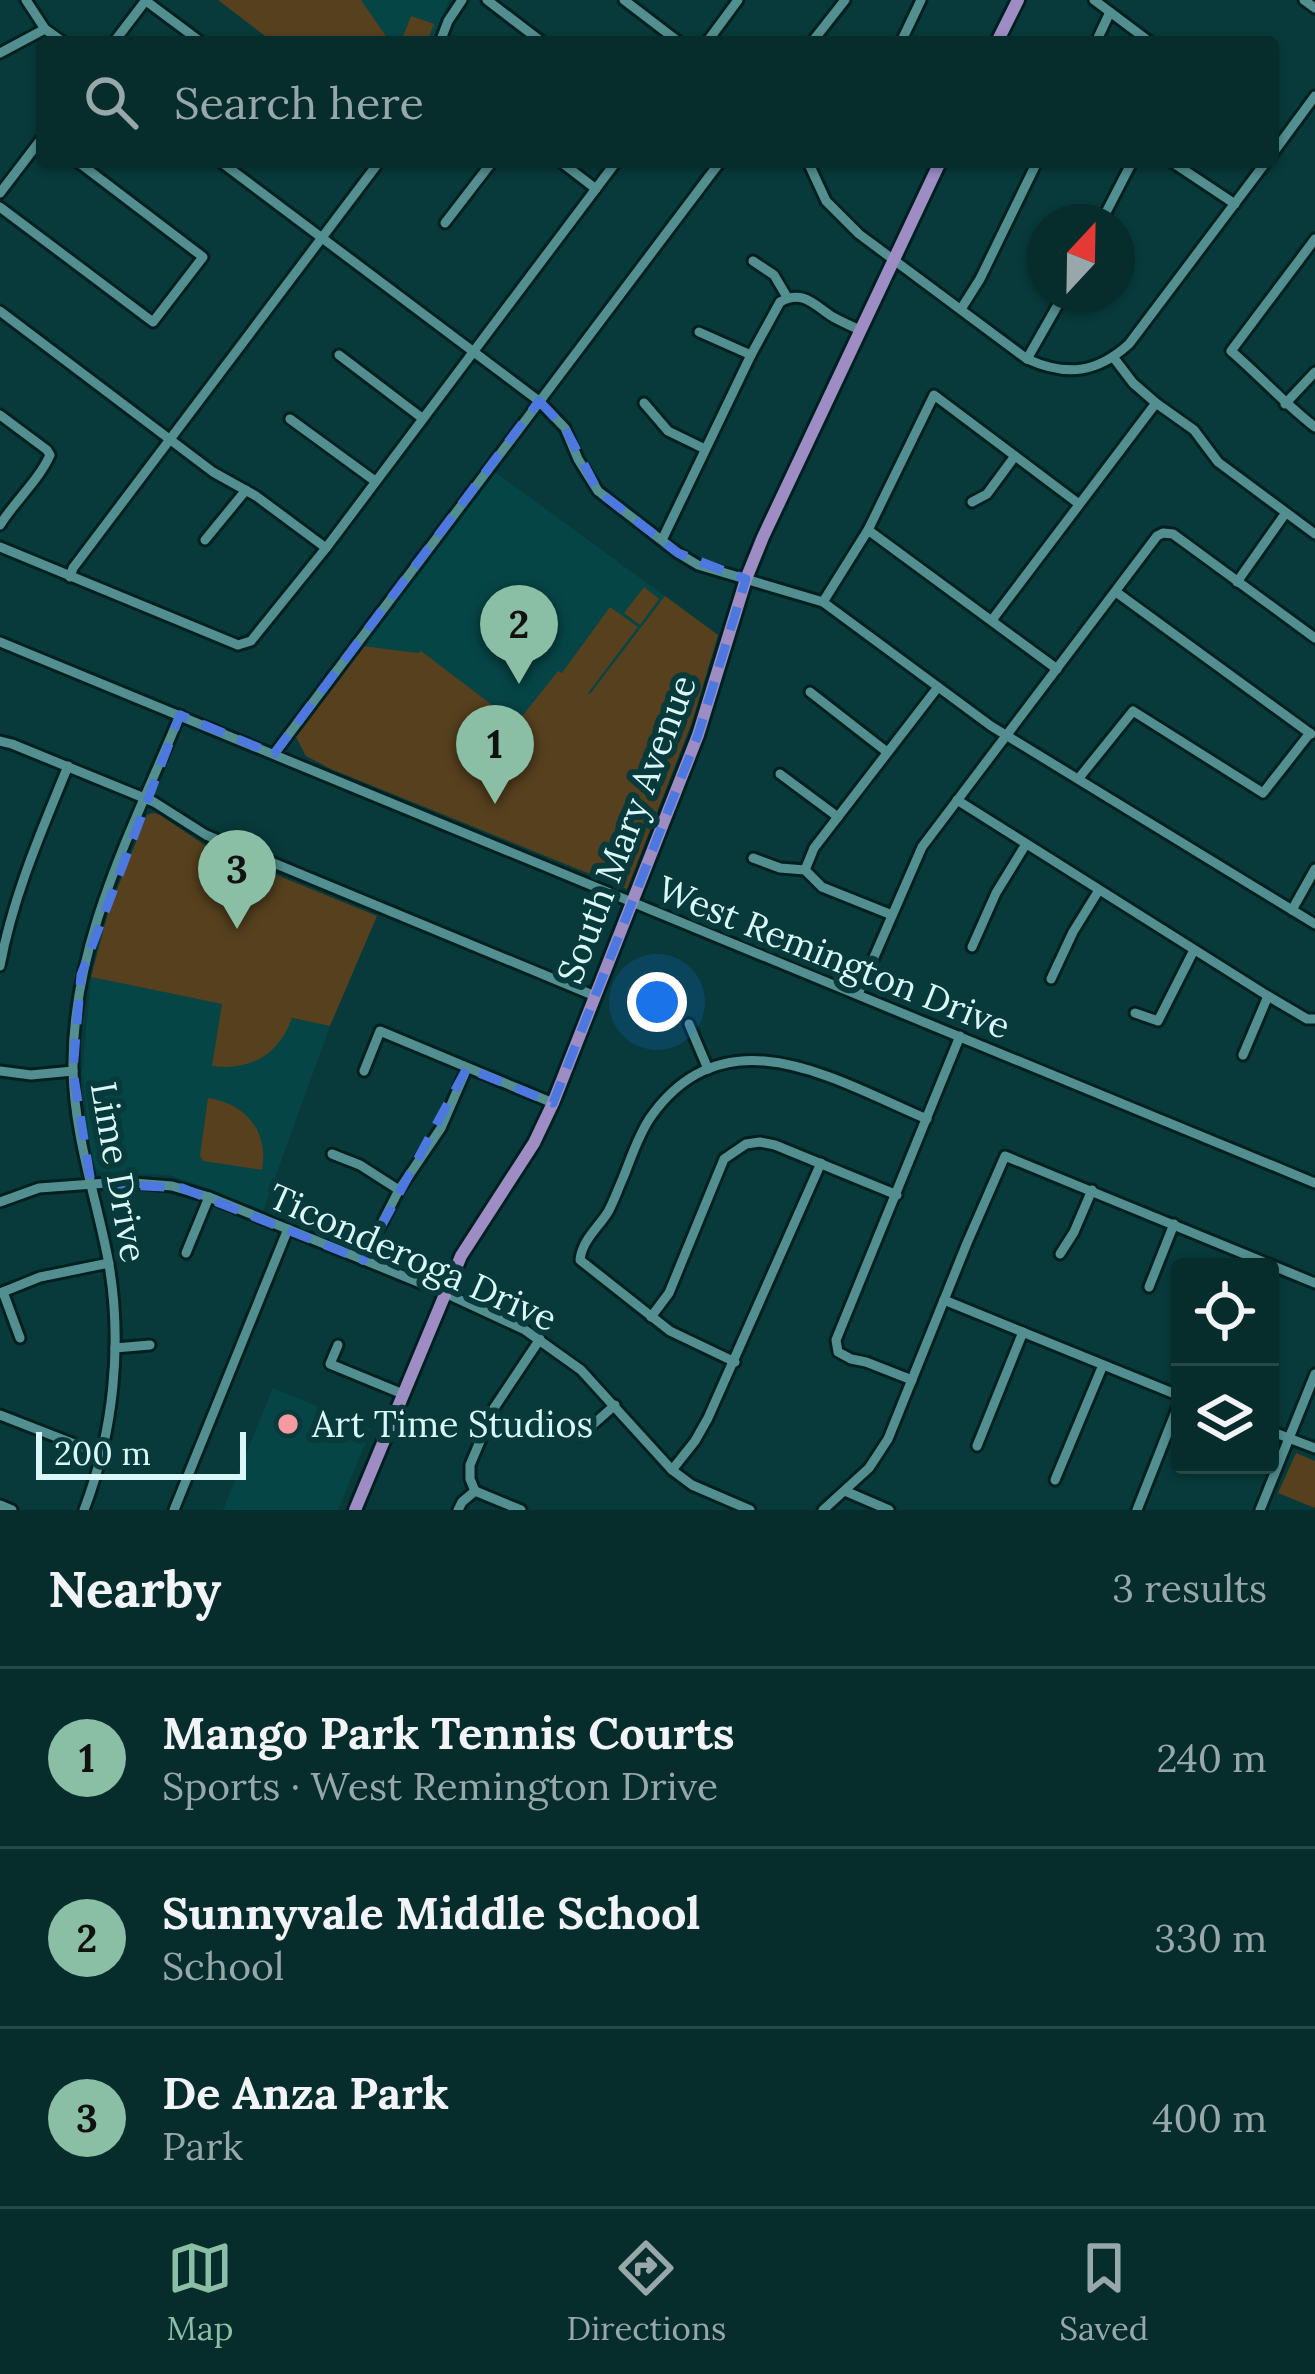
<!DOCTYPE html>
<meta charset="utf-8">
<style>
:root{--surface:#062c2c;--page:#0f3434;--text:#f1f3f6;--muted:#98a7a9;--line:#274848;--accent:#8abfa5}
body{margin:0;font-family:Lora,serif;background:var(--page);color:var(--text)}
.controls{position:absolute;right:36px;bottom:36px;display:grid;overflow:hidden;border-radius:12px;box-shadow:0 3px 9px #0004}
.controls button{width:108px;height:108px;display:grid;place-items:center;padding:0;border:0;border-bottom:3px solid var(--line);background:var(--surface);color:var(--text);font:60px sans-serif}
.compass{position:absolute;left:1027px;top:204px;width:108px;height:108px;border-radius:50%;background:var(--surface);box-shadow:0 3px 9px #0004;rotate:22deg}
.scale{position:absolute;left:36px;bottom:30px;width:210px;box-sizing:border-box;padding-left:12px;border:6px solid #daf8f8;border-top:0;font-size:33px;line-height:42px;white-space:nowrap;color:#daf8f8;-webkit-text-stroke:9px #083a3b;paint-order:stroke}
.you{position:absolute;left:657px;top:1002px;width:42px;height:42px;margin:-30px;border:9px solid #fff;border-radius:50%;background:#1a73e8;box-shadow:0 0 0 18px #1a73e833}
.badge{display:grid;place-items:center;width:78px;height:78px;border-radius:50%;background:var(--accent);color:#111;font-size:39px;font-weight:700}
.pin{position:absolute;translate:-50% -99px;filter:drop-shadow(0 3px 6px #0008)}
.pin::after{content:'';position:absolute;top:63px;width:42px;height:36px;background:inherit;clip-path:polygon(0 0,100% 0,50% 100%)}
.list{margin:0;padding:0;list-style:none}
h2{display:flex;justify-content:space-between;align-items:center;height:156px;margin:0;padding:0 48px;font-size:51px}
h2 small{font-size:39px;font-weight:400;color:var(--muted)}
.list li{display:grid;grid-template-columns:78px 1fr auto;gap:36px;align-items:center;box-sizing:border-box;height:180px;padding:0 48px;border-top:3px solid var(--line)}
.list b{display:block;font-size:45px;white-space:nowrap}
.list p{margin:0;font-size:39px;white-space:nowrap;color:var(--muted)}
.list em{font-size:39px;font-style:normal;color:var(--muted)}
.icon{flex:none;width:66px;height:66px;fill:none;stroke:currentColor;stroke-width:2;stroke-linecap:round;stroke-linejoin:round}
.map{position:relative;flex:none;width:1315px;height:1510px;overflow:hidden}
.search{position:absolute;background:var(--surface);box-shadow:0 3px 9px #0004;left:36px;right:36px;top:36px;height:132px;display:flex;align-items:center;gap:30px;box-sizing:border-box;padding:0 42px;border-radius:12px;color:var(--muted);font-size:45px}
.sheet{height:696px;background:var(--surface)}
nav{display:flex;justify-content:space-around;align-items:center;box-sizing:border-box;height:168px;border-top:3px solid var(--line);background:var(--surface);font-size:33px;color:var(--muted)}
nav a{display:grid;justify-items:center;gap:6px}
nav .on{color:var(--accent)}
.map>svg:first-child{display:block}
</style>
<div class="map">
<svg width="1315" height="1510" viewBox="0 0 1315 1510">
<rect width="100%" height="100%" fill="#083a3b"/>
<g fill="#064546">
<path d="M218,0H449L434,42H273Z"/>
<path d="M495,472L718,635L692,722L627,889L331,769L306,756L295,735Z"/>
<path d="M91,977L330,1026L263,1211L207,1188L169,1175L100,1172L92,1165L82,1072Z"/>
<path d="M273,1388L371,1429L338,1510H223Z"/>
</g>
<g fill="#56401e">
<path d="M218,0H361L390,42H273Z"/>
<path d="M411,16L434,24L427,42H401Z"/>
<path d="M644,587L659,599L640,625L624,613Z"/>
<path d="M665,596L718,635L692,722L627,889L331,769L306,756L295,735L362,646L418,653L421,651L500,711L511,718L520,719L558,671L562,673L610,607L638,627L588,693L590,694Z"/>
<path d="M153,813L160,815L206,846L377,916L330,1026L292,1018C279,1055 250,1071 212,1066L222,1004L91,977L109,909L147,815Z"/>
<path d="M208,1098C245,1103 269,1131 262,1170L203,1161L200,1156Z"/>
<path d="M1296,1453L1315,1461V1508L1278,1493Z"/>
</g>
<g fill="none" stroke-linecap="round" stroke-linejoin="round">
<g stroke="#002020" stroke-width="15">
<g id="minor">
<path d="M26,0L45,29L63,42"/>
<path d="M487,0L542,42"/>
<path d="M624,0L679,42"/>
<path d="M1094,0L1150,42"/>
<path d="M1304,0L1315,8"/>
<path d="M146,1L201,42"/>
<path d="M114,42L146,0"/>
<path d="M440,42L448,21L462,0"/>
<path d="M707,42L738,0"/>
<path d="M812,42L845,0"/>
<path d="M901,42L921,0"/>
<path d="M1096,42L1110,12"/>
<path d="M0,53L45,29"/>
<path d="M1273,153L1315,96"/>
<path d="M221,162L539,401L565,428L578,459L598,491L678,553L698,565L823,602L991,726L1315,924"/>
<path d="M561,162L596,189"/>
<path d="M808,162L826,201L859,234L1027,359C1067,377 1097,373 1129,344L1266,162"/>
<path d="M1172,162L1235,204"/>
<path d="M0,193L42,138"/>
<path d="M0,207L153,322L203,257L78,162"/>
<path d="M1101,222L1132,162"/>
<path d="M445,223L492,162"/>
<path d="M1315,239L1231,351C1260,376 1285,404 1315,427"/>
<path d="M753,261L774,275L787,297"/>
<path d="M961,309L980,279L1037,162"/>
<path d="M0,311L213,472L256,496L326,548"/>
<path d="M699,332L751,355"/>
<path d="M339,355L422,418"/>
<path d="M1114,358L1133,383L1156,403L1194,430L1218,462L1315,534"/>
<path d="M1027,359L1064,294"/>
<path d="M644,403L668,431L705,449"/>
<path d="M1285,404L1315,372"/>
<path d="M0,415L47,450L50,455C39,480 15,501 0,525"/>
<path d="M290,419L375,481"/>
<path d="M972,502L987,494L1015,456"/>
<path d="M868,530L934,395L1079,504"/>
<path d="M205,540L246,490"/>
<path d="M662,540L751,355L780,302C803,289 814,305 833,317C842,322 851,326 860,330"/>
<path d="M0,547L238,645L251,641L326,548L616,162"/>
<path d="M70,577L73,568L379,162"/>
<path d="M1237,582L1285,514"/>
<path d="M1116,592L1311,734"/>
<path d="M823,602L868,530L1057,669"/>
<path d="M992,620L1156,403"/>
<path d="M0,642L1315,1183"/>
<path d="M810,692L887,752"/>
<path d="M0,741L12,744L154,802L206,835L595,996"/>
<path d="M274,754L720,162"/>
<path d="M780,774L838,817"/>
<path d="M1079,778L1133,711L1263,793L1310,733"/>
<path d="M957,800L1268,996L1307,1019H1315"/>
<path d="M753,858L780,868L805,870"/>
<path d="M805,870L814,848L938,687"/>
<path d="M805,870L822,887L892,915"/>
<path d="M1292,910L1315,869"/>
<path d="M972,947L996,893L1026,844"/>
<path d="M0,966C13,896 41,832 68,766"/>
<path d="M1051,979L1073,932L1099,890"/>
<path d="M858,994L922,847L1157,536L1163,533L1173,534L1315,638"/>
<path d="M1135,1013L1158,1021L1194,950"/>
<path d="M689,1024L708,1069"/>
<path d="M1243,1055L1268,996"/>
<path d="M0,1071L31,1075L73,1071"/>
<path d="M364,1071L380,1031L553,1103"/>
<path d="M332,1154L360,1165L399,1190"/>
<path d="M0,1202L39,1188L121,1182L172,1186L209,1197L445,1293L525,1330L581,1370L672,1470L692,1485L750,1510"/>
<path d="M186,1253L209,1197"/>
<path d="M1060,1254L1074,1232L1092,1190"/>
<path d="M363,1260L399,1190L441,1128L467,1068"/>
<path d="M1149,1287L1174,1224"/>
<path d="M3,1292L20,1338"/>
<path d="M0,1293L40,1277L109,1263"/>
<path d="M944,1300L1180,1396"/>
<path d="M651,1317L669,1293L724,1159L746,1144L760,1142L775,1145L897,1195"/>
<path d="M338,1345L330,1364L403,1394"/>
<path d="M115,1348L150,1345"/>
<path d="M735,1362L670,1331L580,1260C582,1240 598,1228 608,1212C614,1201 618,1189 623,1178C631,1158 638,1136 650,1118C725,1010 835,1080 927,1119"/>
<path d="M912,1380L866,1362L851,1359L838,1352L836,1340L960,1036"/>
<path d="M0,1415L100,1454"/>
<path d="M1270,1431L1315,1448"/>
<path d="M580,1436L615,1405"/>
<path d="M977,1446L1023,1332"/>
<path d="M672,1470L695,1441L708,1418L821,1163"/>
<path d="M1055,1480L1103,1365"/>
<path d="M475,1491L470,1479V1465L494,1408L540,1339"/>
<path d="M475,1491L521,1510"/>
<path d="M845,1491L889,1510"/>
<path d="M0,1505L12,1510"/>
<path d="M84,1510C114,1432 123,1341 108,1259C96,1197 74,1134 73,1070C71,943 133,829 180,715"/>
<path d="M174,1510L288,1229"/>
<path d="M458,1510L462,1502L475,1491"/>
<path d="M823,1510L869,1468L888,1439L967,1243L1005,1156L1315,1283"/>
<path d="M1137,1510L1180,1401"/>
<path d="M1260,1510L1315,1374"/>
</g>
</g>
<g stroke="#002020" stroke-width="18">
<g id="major">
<path d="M997,42L1018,0"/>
<path d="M355,1510L461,1256L534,1143L553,1103L698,735L746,579L763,537L940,162"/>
</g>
</g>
<use href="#minor" stroke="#538f90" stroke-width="9"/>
<use href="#major" stroke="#9d8dc4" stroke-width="12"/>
</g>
<path fill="none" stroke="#4c78e0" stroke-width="9" stroke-dasharray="24 15" stroke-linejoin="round" d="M539,401L565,428L598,491L678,553L746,579L698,735L553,1103L467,1068L363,1260L182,1188L91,1183L73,1071L81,975L180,715L274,754Z"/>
<circle fill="#f59b9f" stroke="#083a3b" stroke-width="4.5" cx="288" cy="1424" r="12"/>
<g text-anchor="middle" stroke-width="12" stroke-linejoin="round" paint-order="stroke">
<g font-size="36" fill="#daf8f8" stroke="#083a3b">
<text transform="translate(626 829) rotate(-69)" y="13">South Mary Avenue</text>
<text transform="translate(834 957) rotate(22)" y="13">West Remington Drive</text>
<text transform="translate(119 1172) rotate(80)" y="13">Lime Drive</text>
<text transform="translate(413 1257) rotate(24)" y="13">Ticonderoga Drive</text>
</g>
<g font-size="36" fill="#daf8f8" stroke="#083a3b" text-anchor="start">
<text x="312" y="1437">Art Time Studios</text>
</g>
</g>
</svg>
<div class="controls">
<button><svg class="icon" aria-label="locate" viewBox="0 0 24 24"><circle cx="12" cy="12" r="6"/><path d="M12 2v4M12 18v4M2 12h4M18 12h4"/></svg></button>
<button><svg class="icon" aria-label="layers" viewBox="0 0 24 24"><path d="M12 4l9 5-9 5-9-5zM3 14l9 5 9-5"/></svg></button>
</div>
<svg class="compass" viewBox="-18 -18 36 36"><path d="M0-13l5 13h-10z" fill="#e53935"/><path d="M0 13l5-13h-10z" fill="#98a7a9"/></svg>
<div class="scale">200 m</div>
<div class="you"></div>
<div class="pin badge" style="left:495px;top:804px">1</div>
<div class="pin badge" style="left:519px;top:684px">2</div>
<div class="pin badge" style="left:237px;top:929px">3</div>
<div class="search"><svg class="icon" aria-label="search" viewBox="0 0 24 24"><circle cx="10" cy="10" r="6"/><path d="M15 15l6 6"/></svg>Search here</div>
</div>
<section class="sheet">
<h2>Nearby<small>3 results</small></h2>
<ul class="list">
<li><span class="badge">1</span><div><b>Mango Park Tennis Courts</b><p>Sports · West Remington Drive</p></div><em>240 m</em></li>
<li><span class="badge">2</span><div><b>Sunnyvale Middle School</b><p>School</p></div><em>330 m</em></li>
<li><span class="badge">3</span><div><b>De Anza Park</b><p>Park</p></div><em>400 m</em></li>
</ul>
</section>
<nav>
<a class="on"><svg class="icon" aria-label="map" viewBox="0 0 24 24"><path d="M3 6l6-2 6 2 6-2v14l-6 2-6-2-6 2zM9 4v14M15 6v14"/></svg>Map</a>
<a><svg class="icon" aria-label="directions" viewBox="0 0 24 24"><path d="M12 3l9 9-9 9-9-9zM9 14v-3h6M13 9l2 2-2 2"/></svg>Directions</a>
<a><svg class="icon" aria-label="saved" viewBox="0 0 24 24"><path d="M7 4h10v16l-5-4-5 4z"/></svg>Saved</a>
</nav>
